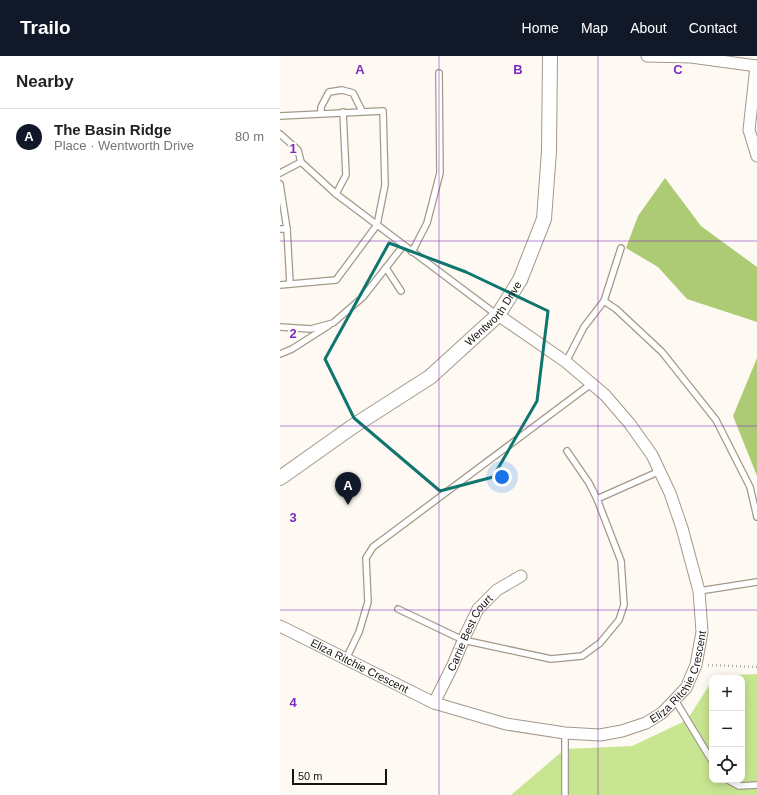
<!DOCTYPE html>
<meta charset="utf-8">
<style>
:root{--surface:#fff;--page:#f6f6f6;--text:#202124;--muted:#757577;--line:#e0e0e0;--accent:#111827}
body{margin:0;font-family:Arial,sans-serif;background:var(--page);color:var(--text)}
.controls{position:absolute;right:12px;bottom:12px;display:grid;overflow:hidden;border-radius:8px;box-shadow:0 2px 10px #0003}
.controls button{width:36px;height:36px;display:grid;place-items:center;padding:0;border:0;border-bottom:1px solid var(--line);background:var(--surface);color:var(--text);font:20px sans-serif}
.scale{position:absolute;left:12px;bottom:10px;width:95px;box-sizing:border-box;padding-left:4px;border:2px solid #17140d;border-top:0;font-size:11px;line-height:14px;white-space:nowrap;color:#17140d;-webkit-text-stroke:3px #fefaf3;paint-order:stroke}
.you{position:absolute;left:222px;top:421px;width:14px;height:14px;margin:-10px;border:3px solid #fff;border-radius:50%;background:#1a73e8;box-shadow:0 0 0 6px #1a73e833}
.badge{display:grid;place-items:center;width:26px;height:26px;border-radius:50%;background:var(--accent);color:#fff;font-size:13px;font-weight:700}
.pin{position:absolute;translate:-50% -33px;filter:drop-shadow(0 1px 2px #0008)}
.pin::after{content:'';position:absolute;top:21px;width:14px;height:12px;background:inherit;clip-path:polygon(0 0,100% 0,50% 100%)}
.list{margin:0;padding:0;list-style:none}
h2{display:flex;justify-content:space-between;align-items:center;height:52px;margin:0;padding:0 16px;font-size:17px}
h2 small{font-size:13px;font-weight:400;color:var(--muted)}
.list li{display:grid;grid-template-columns:26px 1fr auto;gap:12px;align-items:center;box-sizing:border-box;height:56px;padding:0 16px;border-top:1px solid var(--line)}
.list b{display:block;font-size:15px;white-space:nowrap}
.list p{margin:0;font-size:13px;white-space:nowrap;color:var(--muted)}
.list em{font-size:13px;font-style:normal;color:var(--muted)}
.icon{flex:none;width:22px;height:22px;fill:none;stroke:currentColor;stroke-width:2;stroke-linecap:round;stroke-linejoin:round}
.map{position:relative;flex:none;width:477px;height:739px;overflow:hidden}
header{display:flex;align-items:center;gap:24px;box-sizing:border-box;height:56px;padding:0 20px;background:var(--accent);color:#fff}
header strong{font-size:19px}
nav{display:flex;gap:22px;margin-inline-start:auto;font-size:14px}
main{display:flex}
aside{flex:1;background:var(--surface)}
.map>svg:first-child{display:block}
</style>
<header>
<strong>Trailo</strong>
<nav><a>Home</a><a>Map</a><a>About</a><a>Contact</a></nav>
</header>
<main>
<aside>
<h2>Nearby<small></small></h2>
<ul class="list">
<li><span class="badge">A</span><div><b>The Basin Ridge</b><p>Place · Wentworth Drive</p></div><em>80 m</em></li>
</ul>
</aside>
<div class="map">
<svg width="477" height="739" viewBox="0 0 477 739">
<rect width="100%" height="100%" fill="#fefaf3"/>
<path fill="#c8e691" d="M477,618V739H231L285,693L352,690L407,664L432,625V724H462V622H434L435,620Z"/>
<g fill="#adcb75">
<path d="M385,122L421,170L477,211V266L407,243L378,211L346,192L358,160Z"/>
<path d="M477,302V420L453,360Z"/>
</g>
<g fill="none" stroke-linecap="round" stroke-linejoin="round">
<g stroke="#a29988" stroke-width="8">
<g id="service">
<path d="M41,57V51L49,36L62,34L73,37L82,55"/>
<path d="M0,60L103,55L105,129L97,169L56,224L0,229"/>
<path d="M0,78L18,94L21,106L56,138L217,259"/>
<path d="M0,117L21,106"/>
<path d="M0,128L7,173L10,228"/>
<path d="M56,138L66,119L63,56"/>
<path d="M0,173H7"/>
<path d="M132,196L147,167L160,117L159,17"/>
<path d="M106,212L121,235"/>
<path d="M324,245L336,253L382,296L436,364L470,431L477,461"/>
<path d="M0,271L31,273L53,267L83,241L123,190"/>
<path d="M0,298L12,293L48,270"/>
<path d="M286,306L304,271L324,245L341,192"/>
<path d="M317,443L380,415"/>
<path d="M419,535L477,526"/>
<path d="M118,553L183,584L271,603L302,600L320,587L339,564L344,549L341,505L317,443L309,427L287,395"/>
<path d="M66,603L79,576L88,546L86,502L93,491L311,328"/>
<path d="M395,644L432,705"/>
<path d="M285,677V739"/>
<path d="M448,724L459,730L477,729"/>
</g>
</g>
<g stroke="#a29988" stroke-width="13">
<g id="minor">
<path d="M367,0L411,1L477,10"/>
<path d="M476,10L469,74L477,100"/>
<path id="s1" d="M0,570L154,647L226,668L285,677L320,679L342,675L366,667L382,657L406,632L416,609L422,576L419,535L402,472L390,437L372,399L350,368L325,339L286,306L218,259"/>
<path id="s2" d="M154,647L173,609L185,580L198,553L217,534L241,520"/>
</g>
</g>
<g stroke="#a29988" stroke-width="16">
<g id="tertiary">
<path id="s3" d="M0,422L72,371L150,321L218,259L240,224L264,163L269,95L270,0"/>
</g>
</g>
<path stroke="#b0aca5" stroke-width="2.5" stroke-dasharray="1 3" stroke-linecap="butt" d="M428,609L477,611"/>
<use href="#service" stroke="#fff" stroke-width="5.5"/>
<use href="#minor" stroke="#fff" stroke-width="11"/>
<use href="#tertiary" stroke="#fff" stroke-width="14"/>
</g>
<path fill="none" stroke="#0f766e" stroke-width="3" stroke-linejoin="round" d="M109,187L186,216L268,255L257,345L213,421L160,435L74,362L45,303Z"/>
<path fill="none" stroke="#7b2cbf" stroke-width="1" stroke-opacity="0.55" d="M159,0V739M318,0V739M0,185H477M0,370H477M0,554H477"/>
<g text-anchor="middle" stroke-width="4" stroke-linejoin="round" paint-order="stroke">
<g font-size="11" fill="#17140d" stroke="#fefaf3">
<text dy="4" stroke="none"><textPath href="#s3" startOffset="271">Wentworth Drive</textPath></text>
<text dy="4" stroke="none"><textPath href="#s2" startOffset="79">Carrie Best Court</textPath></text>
<text dy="4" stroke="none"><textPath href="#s1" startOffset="89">Eliza Ritchie Crescent</textPath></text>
<text dy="4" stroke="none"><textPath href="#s1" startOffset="449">Eliza Ritchie Crescent</textPath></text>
</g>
</g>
<g font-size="13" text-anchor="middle" font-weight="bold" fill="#7b2cbf" stroke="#fefaf3" stroke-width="4" stroke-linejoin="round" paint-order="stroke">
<text x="80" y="18">A</text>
<text x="238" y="18">B</text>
<text x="398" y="18">C</text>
<text x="13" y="97">1</text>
<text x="13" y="282">2</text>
<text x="13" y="466">3</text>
<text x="13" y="651">4</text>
</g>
</svg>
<div class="controls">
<button>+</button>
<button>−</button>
<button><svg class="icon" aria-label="locate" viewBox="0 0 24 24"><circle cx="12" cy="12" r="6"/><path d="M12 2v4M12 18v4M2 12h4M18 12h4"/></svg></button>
</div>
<div class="scale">50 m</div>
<div class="you"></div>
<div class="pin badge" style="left:68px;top:449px">A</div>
</div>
</main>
